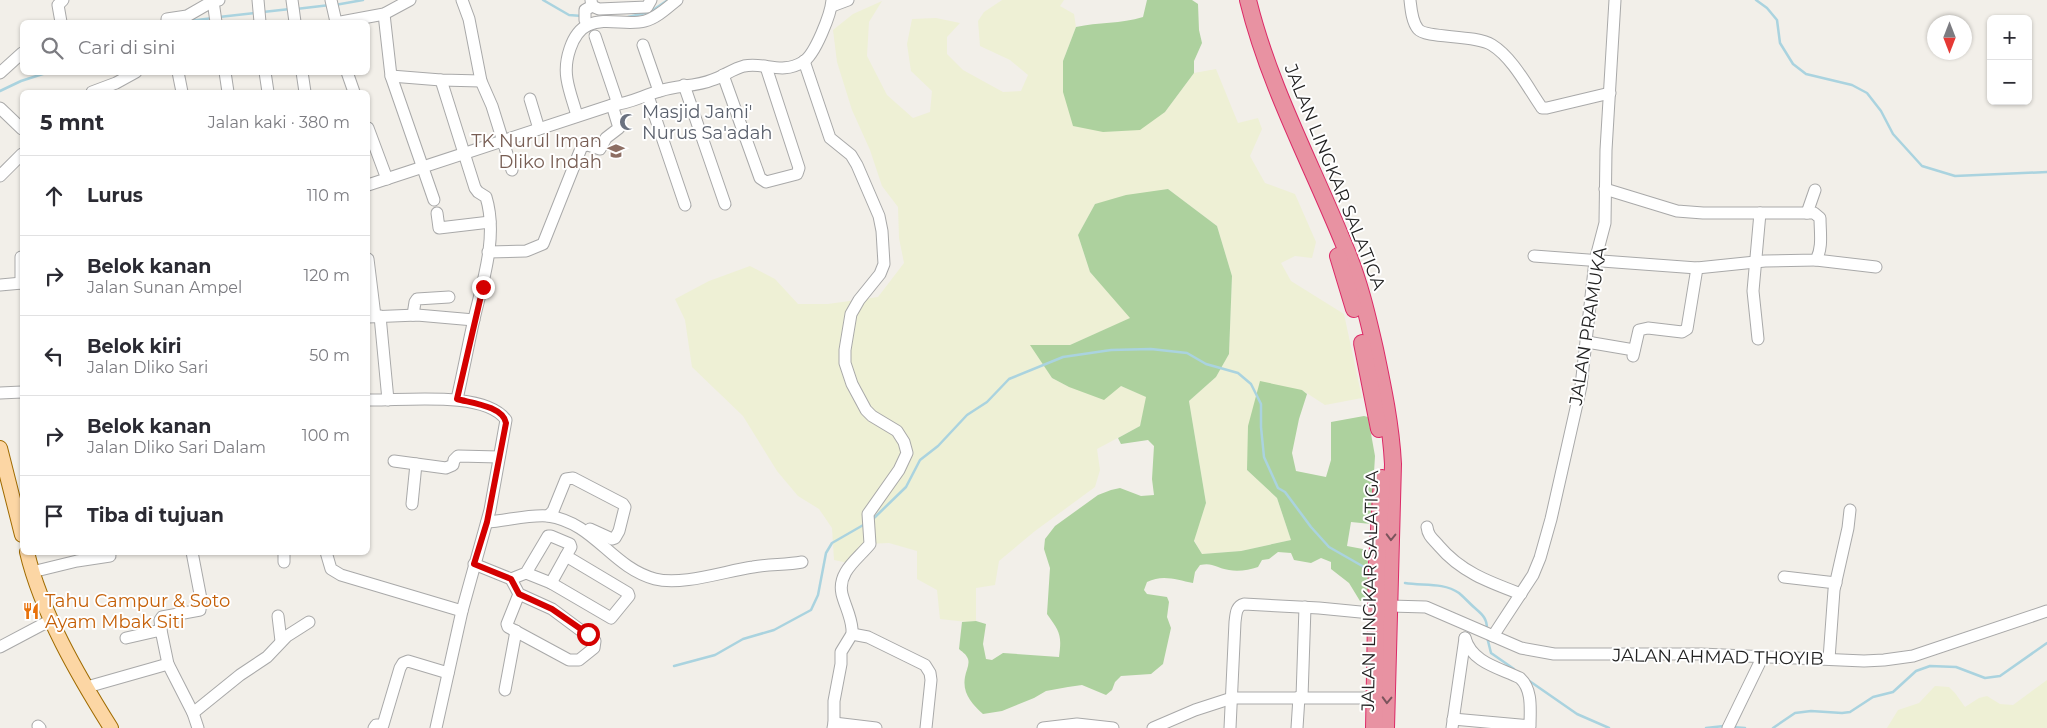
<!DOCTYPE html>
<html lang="id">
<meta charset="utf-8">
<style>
:root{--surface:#fff;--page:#f7f7f7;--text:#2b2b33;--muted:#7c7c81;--line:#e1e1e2}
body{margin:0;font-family:Montserrat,sans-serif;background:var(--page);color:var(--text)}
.controls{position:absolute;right:15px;top:15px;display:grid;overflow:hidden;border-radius:8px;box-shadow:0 1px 4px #0004}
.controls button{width:45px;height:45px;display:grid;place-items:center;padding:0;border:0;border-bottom:1px solid var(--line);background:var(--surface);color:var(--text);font:25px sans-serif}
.compass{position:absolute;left:1927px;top:15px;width:45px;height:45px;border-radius:50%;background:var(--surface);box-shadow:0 1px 4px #0004;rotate:180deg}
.stop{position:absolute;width:15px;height:15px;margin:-11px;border:4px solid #d40000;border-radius:50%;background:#fff}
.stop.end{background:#d40000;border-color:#fff;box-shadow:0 1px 5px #0008}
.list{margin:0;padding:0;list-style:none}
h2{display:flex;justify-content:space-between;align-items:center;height:65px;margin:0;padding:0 20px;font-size:21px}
h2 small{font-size:16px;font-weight:400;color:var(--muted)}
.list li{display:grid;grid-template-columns:32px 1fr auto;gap:15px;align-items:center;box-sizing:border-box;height:80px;padding:0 20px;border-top:1px solid var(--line)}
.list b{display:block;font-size:19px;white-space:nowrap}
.list p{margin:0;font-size:16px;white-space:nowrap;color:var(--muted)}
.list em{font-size:16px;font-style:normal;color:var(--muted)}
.icon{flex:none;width:28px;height:28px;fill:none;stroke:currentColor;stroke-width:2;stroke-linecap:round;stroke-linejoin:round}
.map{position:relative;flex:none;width:2047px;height:728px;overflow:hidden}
.search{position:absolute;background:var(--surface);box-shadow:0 1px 4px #0004;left:20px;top:20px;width:350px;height:55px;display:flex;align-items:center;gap:12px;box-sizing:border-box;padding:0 18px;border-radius:8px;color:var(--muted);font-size:19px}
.panel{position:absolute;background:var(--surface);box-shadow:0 1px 4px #0004;left:20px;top:90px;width:350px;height:465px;border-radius:8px}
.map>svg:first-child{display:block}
</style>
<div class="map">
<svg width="2047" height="728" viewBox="0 0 2047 728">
<rect width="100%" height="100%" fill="#f2efe9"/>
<g fill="#eef0d5">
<path d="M1002,0H1064L1060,6L1074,14L1076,27L1063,61V92L1165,112L1194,73L1216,69L1238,123L1258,118L1262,129L1250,156L1265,183L1295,194L1316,242L1312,258L1295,256L1281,263L1291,281L1344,314L1362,398L1325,405L1302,390L1247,470L1277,498L1291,540L1241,551L1202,554L1194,540L1206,503L1189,401L1216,377L1229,354L1232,276L1217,226L1168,189L1095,204L1078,235L1090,272L1131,318L1070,345H1031L1052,378L1069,387L1121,386L1147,397L1140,426L1097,449L1100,470L1095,487L1035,531L999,561L995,585L976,588V621L967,622L940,619L937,590L917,579V551L889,543L866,544L848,563L834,560L832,528L819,509L798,496L777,471L743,416L692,367L685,320L675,299L709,281L750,266L775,279L798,304H828L878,297L904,263L899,238L898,207L882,186L870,150L852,110L837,62L833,30L853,14L882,1L869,22L867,56L887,95L913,118L930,112L932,91L911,71L907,44L912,19L936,18L960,23L947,37V54L963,70L1003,92L1021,91L1028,75L1010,60L980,46L978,21L984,12Z"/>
<path d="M2047,680V728H1887L1898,710L1919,703L1935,686L1949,687L1955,693L1965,707L1979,698L1987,696L2000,704L2013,705Z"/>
</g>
<g fill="#add19e">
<path d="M1147,0H1192L1198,4L1199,30L1202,43L1194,61V73L1165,112L1140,130L1103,132L1073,126L1063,92V61L1076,27C1098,22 1121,24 1143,17Z"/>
<path d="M1168,189L1217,226L1232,276L1229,354L1216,377L1189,401L1206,503L1194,541L1202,554L1241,551L1291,540L1277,498L1247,470L1248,426L1260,381L1302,390L1307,394L1299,419L1292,453L1296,471L1326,477L1331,460V422L1364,416L1368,417L1375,456L1371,524L1351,522L1347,546L1368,550V592L1367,600L1360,601L1349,583L1331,569V562L1321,558L1311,563L1294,560L1291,553L1278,552L1269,559L1262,560L1258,567C1249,570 1238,572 1229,570C1216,568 1213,562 1200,565L1195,572L1193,583C1177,580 1163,574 1147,582L1144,590L1147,594L1167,597L1169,602L1167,617L1171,628L1163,664L1151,674L1121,676L1115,682L1112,690L1106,695L1082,685L1068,687L1046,691L1034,698L1002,711L983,714C972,704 962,693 965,677C966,670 971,663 967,657C966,654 961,651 959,649L962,622L976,621L986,624L983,644L986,659L992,660L1003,653L1059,657C1062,635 1060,632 1047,614L1050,568L1044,549L1045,539L1055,526L1098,495L1111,490L1120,488L1141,496L1154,495L1152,479L1154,446L1148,440L1121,444L1118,438L1140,426L1146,397L1121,386L1104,400L1069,387L1052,378L1030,345H1070L1130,318L1090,272L1078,235L1095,204L1126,195Z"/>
</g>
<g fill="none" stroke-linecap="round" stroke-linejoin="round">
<g stroke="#aad3df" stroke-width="2.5">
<path d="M543,0L569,15L582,16"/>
<path d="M1756,0L1767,8L1777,20L1780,43L1793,64L1806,74L1852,85L1867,93L1881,111L1893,134L1922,166L1955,176L2047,172"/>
<path d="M335,5L363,0"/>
<path d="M296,9L330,5"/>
<path d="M263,12L290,9"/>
<path d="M219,17L255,13"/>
<path d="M628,17L650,12L668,0"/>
<path d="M189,21L213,18"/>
<path d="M0,91L21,81L49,72"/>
<path d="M872,520L906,487L920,460L938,446L967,415L987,402L1009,379L1063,357L1111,350L1151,349L1187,353L1206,364L1238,373L1251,384L1261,404V427L1264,457L1278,488L1285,492L1311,527L1329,547L1371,571"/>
<path d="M1405,583C1423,586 1443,582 1459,593C1465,598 1470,604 1476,609C1483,615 1487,619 1487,629"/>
<path d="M1487,637L1491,653L1514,669"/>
<path d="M674,666L715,655L743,639L774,630L811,610L818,595L826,553L832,543L865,524"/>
<path d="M1528,680L1577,714L1609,728"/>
<path d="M1732,727L1745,728"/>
<path d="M1706,728L1724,726"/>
<path d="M1773,728L1795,713L1811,711L1842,713L1850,712L1873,697L1893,692L1916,671L1930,666L1956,667L1985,678L2000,676L2047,643"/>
</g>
<g stroke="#a9a9a9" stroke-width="13">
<g id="minor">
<path d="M258,0L260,22"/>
<path d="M292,0L295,22"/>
<path d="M331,0L336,22"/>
<path d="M462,0L469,19L481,81L492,106L512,170"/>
<path d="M591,0L592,6L599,9L647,7L651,0"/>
<path d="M1410,0C1411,9 1412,22 1418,29C1426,39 1474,34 1492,45C1513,58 1528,88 1542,108H1547L1610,93"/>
<path d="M213,1L216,22"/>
<path d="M832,6L848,0"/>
<path d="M384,14L391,76L434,200"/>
<path d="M61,22L58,5L63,0"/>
<path d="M167,22V19L187,16L213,1L219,0"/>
<path d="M341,22L384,14L410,0"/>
<path d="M588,25L585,20V10L592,6"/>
<path d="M595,36L618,104"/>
<path d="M643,45L659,91"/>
<path d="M804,61L830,138L851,155L857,165L879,216L882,231L884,264L880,274L859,300L851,314L845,350V363L852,384L866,410L872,416L897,431L904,442L907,453L899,470L868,514L870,544C858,559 837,572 842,594C845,606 851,616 852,629V634L841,652V664L834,701V723"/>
<path d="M178,72L182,92"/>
<path d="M225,72L228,92"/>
<path d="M265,72L268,92"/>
<path d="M302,72L305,92"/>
<path d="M347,72L354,92"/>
<path d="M0,73L22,53"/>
<path d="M723,75L760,178L766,182L797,174L799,168L766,67"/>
<path d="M391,76L441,80L481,81"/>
<path d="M441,80L475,188L478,192L486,197C498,236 483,281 474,319C468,346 463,373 457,399"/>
<path d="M684,85L725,204"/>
<path d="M92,92L116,83L136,72"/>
<path d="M648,96L685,205"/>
<path d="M530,99L539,129"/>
<path d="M0,108L22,129"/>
<path d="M577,116C574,104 569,92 567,79C564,62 571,33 588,25C606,17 627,26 645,21C657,18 668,7 677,0"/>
<path d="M368,128L387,179"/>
<path d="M0,176L22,154"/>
<path d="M368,185L612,105C629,104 644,95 660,91C677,85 695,87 712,80C723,77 732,69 744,66C766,62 781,75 803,62C815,55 831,14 832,0"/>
<path d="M437,213L439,228L490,222"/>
<path d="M1807,213L1815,190"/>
<path d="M488,252L526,251L543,244L582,146L588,145L600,149L606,138L619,128L612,105"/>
<path d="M1534,256L1697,268L1765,261L1816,260C1823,247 1820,233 1820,218L1814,213H1703L1677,211L1605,189"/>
<path d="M368,259L375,316"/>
<path d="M1816,260L1876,267"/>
<path d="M21,283V257"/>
<path d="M0,285L22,283"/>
<path d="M413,315L415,302L417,299L449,297"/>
<path d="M380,316L388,400"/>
<path d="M368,317L417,315L474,320"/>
<path d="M1758,339L1753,291L1760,213"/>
<path d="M1587,342L1634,350"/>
<path d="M1633,356L1639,330L1648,328L1682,332L1687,329L1697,268"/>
<path d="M0,393L22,392"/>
<path d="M368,400C401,401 485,390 506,420L490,510L462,611L436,728"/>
<path d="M394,461L446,468L453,465L454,460L458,456L499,457"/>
<path d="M412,504L416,464"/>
<path d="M548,516L553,511L566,479L573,478L623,504L625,507L619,531L615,538L612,539L590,529"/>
<path d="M487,522C505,521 531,514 548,516C595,523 611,567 655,579C682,586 725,571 753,567C769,564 786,565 802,562"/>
<path d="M1427,527C1428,536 1433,539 1439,546C1461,572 1489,582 1521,594"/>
<path d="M326,552L331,569L341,575L462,611"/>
<path d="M284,562V552"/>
<path d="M474,564L511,579L519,594L552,609L595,641L594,648L579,660H569L508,627L507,624L519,594"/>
<path d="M32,572L77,561L110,556"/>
<path d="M1784,577L1836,583"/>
<path d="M511,579L526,573L548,536H551L570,544L571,547L566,556L628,593L629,596L611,618L551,583L526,573"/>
<path d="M551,583L566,556"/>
<path d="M1390,606L1426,607L1521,648L1554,654H1701L1864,661L1884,660L1913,656L2047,611"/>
<path d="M278,616L281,641"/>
<path d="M161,630L160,620L162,617L200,610L201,599L192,552"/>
<path d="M852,634L868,637L925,665L930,673L931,680L926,728"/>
<path d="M1493,636L1533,575L1540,558L1551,519L1581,386L1595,261L1605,223L1606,150L1615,0"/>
<path d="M0,647L51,620"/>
<path d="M1829,659L1834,590L1848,528L1850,510"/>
<path d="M168,664L193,713L240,675L267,657L287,636L309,622"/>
<path d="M87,687L168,664L161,630L126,638"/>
<path d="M505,690L516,631"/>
<path d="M1302,697L1305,607"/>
<path d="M193,713L198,728"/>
<path d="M1453,719L1530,726C1530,710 1533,690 1520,678C1500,668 1472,663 1465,638"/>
<path d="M38,726L40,728"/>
<path d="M374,728L376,725H383L400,668L403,663L408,661L448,673"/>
<path d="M833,728L834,723L876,728"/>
<path d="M1043,728L1077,724L1113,728"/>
<path d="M1153,728L1195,710L1232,698H1375"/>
<path d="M1230,728L1235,622C1236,614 1236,606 1244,604L1319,608L1381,614"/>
<path d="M1297,728L1299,697"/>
<path d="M1452,728L1465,638"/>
<path d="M1728,728L1762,658"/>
</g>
</g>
<g stroke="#a06b00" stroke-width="16">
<g id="major">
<path d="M0,448L22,535"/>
<path d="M27,552C41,612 79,677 111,728"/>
</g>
</g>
<g stroke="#dc2a67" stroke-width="18">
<g id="highway">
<path d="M1248,0C1269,86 1312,165 1345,247C1359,280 1367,314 1375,349C1383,387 1391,425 1393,464L1386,728"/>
<path d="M1338,256L1354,309"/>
<path d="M1362,343L1379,429"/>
<path d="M1374,728L1377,564L1382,478"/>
</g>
</g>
<use href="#minor" stroke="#fff" stroke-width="11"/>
<use href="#major" stroke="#fcd6a4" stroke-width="14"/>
<use href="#highway" stroke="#e892a2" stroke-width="16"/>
</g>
<defs><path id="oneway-chevron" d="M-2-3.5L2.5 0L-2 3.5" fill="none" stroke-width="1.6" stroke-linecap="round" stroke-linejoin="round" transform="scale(1.25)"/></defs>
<g stroke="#7b545c">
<use href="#oneway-chevron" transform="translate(1391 537) rotate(91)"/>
<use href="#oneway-chevron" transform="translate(1387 700) rotate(92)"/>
</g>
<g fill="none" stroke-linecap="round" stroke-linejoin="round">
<path stroke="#d40000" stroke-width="6" d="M483,287L457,399C471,403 503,406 506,423L487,522L474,564L511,579L519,594L552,609L588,634"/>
</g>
<defs>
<g id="mosque-bare" transform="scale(1.35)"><path d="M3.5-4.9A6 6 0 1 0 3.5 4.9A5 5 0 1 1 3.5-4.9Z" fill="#6b7280" stroke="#fff" stroke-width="2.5" paint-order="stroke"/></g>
<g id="school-bare" transform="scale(1.35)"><path d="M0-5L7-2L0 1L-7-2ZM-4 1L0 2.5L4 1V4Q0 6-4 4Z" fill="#8d6e63" stroke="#fff" stroke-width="2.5" paint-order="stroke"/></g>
<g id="restaurant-bare" transform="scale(1.35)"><path d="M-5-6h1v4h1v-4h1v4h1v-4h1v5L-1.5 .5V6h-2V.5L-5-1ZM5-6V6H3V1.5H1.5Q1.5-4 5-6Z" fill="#e8710a" stroke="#fff" stroke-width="2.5" paint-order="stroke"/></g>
</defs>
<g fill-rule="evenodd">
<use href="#mosque-bare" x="628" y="122"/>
<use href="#school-bare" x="616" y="151"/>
<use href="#restaurant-bare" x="31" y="611"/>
</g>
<g text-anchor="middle" stroke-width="4" stroke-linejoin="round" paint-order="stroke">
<g font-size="18" fill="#5b616d" stroke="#fff" text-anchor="start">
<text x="642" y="118">Masjid Jami'<tspan x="642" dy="21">Nurus Sa'adah</tspan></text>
</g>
<g font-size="18" fill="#785e54" stroke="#fff" text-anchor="end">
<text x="602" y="147">TK Nurul Iman<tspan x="602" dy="21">Dliko Indah</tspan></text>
</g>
<g font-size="18" fill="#222" stroke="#fff">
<text transform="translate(1335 177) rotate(68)" y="6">JALAN LINGKAR SALATIGA</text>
<text transform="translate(1588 326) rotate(-81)" y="6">JALAN PRAMUKA</text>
<text transform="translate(1370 591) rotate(-89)" y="6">JALAN LINGKAR SALATIGA</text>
<text transform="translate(1718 657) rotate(1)" y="6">JALAN AHMAD THOYIB</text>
</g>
<g font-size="18" fill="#c56008" stroke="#fff" text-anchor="start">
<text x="45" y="607">Tahu Campur &amp; Soto<tspan x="45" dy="21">Ayam Mbak Siti</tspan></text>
</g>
</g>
</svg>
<div class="controls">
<button>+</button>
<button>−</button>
</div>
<svg class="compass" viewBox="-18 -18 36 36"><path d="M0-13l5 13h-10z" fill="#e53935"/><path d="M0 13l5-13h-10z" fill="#7c7c81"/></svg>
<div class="stop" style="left:588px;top:634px"></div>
<div class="stop end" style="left:483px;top:287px"></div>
<div class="search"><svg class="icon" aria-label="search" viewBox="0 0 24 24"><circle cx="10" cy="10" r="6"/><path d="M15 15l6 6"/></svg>Cari di sini</div>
<section class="panel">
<h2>5 mnt<small>Jalan kaki · 380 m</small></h2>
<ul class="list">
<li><svg class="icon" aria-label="ahead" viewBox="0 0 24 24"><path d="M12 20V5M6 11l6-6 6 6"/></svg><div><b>Lurus</b></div><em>110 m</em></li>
<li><svg class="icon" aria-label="right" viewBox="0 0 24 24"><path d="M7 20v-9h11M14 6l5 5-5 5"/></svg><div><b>Belok kanan</b><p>Jalan Sunan Ampel</p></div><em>120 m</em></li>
<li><svg class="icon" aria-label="left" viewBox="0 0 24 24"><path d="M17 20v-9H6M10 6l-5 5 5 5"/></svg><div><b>Belok kiri</b><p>Jalan Dliko Sari</p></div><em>50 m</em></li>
<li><svg class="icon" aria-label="right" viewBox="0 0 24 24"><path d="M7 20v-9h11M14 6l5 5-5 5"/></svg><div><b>Belok kanan</b><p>Jalan Dliko Sari Dalam</p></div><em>100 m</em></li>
<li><svg class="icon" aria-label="arrive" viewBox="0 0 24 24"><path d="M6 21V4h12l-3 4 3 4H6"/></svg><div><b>Tiba di tujuan</b></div></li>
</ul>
</section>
</div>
